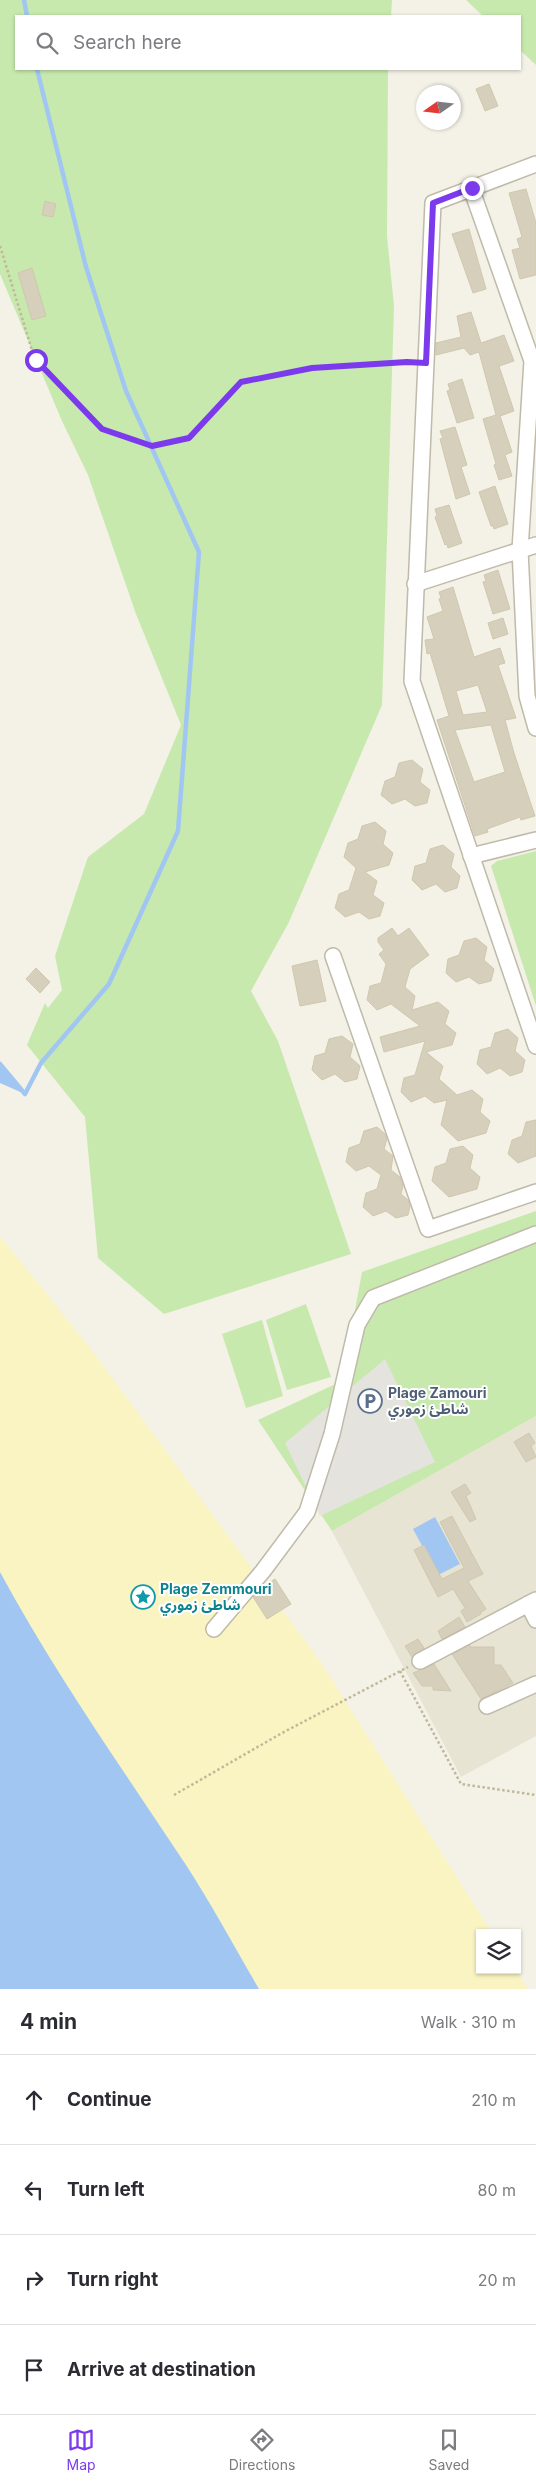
<!DOCTYPE html>
<meta charset="utf-8">
<style>
:root{--surface:#fff;--page:#f7f7f7;--text:#2b2b33;--muted:#7c7c81;--line:#e1e1e2;--accent:#7c3aed}
body{margin:0;font-family:Inter,"Noto Sans Arabic",sans-serif;background:var(--page);color:var(--text)}
.controls{position:absolute;right:15px;bottom:15px;display:grid;overflow:hidden;border-radius:0px;box-shadow:0 1px 4px #0004}
.controls button{width:45px;height:45px;display:grid;place-items:center;padding:0;border:0;border-bottom:1px solid var(--line);background:var(--surface);color:var(--text);font:25px sans-serif}
.compass{position:absolute;left:416px;top:85px;width:45px;height:45px;border-radius:50%;background:var(--surface);box-shadow:0 1px 4px #0004;rotate:256deg}
.stop{position:absolute;width:15px;height:15px;margin:-11px;border:4px solid #7c3aed;border-radius:50%;background:#fff}
.stop.end{background:#7c3aed;border-color:#fff;box-shadow:0 1px 5px #0008}
.list{margin:0;padding:0;list-style:none}
h2{display:flex;justify-content:space-between;align-items:center;height:65px;margin:0;padding:0 20px;font-size:21px}
h2 small{font-size:16px;font-weight:400;color:var(--muted)}
.list li{display:grid;grid-template-columns:32px 1fr auto;gap:15px;align-items:center;box-sizing:border-box;height:90px;padding:0 20px;border-top:1px solid var(--line)}
.list b{display:block;font-size:19px;white-space:nowrap}
.list em{font-size:16px;font-style:normal;color:var(--muted)}
.icon{flex:none;width:28px;height:28px;fill:none;stroke:currentColor;stroke-width:2;stroke-linecap:round;stroke-linejoin:round}
.map{position:relative;flex:none;width:536px;height:1989px;overflow:hidden}
.search{position:absolute;background:var(--surface);box-shadow:0 1px 4px #0004;left:15px;right:15px;top:15px;height:55px;display:flex;align-items:center;gap:12px;box-sizing:border-box;padding:0 18px;border-radius:0px;color:var(--muted);font-size:19px}
.sheet{height:425px;background:var(--surface)}
nav{display:flex;justify-content:space-around;align-items:center;box-sizing:border-box;height:70px;border-top:1px solid var(--line);background:var(--surface);font-size:14px;color:var(--muted)}
nav a{display:grid;justify-items:center;gap:2px}
nav .on{color:var(--accent)}
.map>svg:first-child{display:block}
</style>
<div class="map">
<svg width="536" height="1989" viewBox="0 0 536 1989">
<rect width="100%" height="100%" fill="#f4f1e6"/>
<path fill="#e8e4d4" d="M536,1416V1736L461,1777L332,1531Z"/>
<g fill="#c7e9ae">
<path d="M0,0H392L391,16H16V69H388L387,236L394,306L382,705L289,922L251,991L278,1041L351,1254L164,1314L98,1258L85,1117L27,1045L45,1003L48,1008L62,990L55,956L88,857L144,814L181,725L136,614L88,475L62,421L0,274Z"/>
<path d="M466,0H536V65L520,50V16H483Z"/>
<path d="M536,851V1006L491,866L497,861Z"/>
<path d="M536,1211V1416L332,1531L258,1420L342,1381L362,1272Z"/>
<path d="M306,1304L331,1377L287,1390L266,1320Z"/>
<path d="M262,1320L283,1396L246,1408L222,1334Z"/>
</g>
<path fill="#f9f4c1" d="M0,1236L94,1353L322,1664L492,1933H480V1970H516L528,1989H259L187,1867L104,1745L27,1623L0,1572Z"/>
<path fill="#e4e3de" d="M385,1359L435,1462L320,1516L285,1443Z"/>
<g fill="#a1c6f2">
<path d="M0,1063L25,1094L0,1083Z"/>
<path d="M435,1517L460,1564L438,1575L413,1529Z"/>
<path d="M0,1572C55,1674 122,1768 186,1865C212,1905 235,1948 259,1989H0Z"/>
</g>
<g fill="none" stroke-linecap="round" stroke-linejoin="round">
<g stroke="#a1c6f2" stroke-width="4.5">
<path d="M24,0L27,16"/>
<path d="M0,1064L25,1094L41,1063L109,984L178,831L199,552L126,391L86,267L37,69"/>
</g>
</g>
<g fill="#d5cfbb" stroke="#d0c8ae" fill-rule="evenodd">
<path d="M489,84L498,106L485,111L476,89Z"/>
<path d="M526,189L536,223V275L520,279L512,250L520,248L517,239L522,237L509,193Z"/>
<path d="M45,201L56,204L53,217L42,215Z"/>
<path d="M469,229L486,289L473,293L452,234Z"/>
<path d="M32,268L46,316L32,320L18,273Z"/>
<path d="M471,312L481,343L504,335L514,361L499,366L514,411L500,416L512,452L505,455L512,476L499,480L494,465L496,464L483,419L496,415L479,352L470,355L464,348L436,355V343L461,337L457,316Z"/>
<path d="M462,379L474,418L457,423L447,391L450,390L448,384Z"/>
<path d="M455,427L467,465L461,467L470,494L456,499L440,439L443,438L440,431Z"/>
<path d="M495,486L508,524L494,529L493,526H491L479,492Z"/>
<path d="M449,505L462,543L448,548L447,544L445,545L435,517L437,516L435,509Z"/>
<path d="M498,570L510,609L493,614L483,582L486,581L484,575Z"/>
<path d="M453,587L474,657L500,648L505,663L498,665L516,718L505,720L514,753L535,816L521,820L520,817L487,829L488,832L475,836L437,720L449,716L430,653L427,654L425,640L434,639L427,617L443,611L439,599L441,598L439,592ZM478,685L487,712L463,715L456,691ZM491,725L505,772L474,782L455,730Z"/>
<path d="M503,618L508,634L493,639L488,623Z"/>
<path d="M412,760L423,769L420,782L430,790L427,803L415,806L405,799L392,804L381,795L385,781L395,777L399,763Z"/>
<path d="M375,822L386,831L383,844L393,853L389,865L365,872L377,881L373,895L384,903L380,916L369,919L359,912L345,917L335,908L339,894L349,890L356,868L344,857L348,843L358,839L362,826Z"/>
<path d="M443,845L454,854L451,867L460,876L457,888L445,892L436,884L422,890L412,880L415,866L426,863L430,849Z"/>
<path d="M392,928L398,936L409,928L429,955L410,969L405,987L415,996L412,1010L438,1002L449,1011L445,1024L456,1033L452,1045L426,1052L443,1066L439,1079L457,1095L472,1090L483,1099L480,1112L490,1121L486,1133L458,1141L441,1125L447,1100L434,1103L425,1096L411,1102L401,1092L404,1078L415,1075L425,1041L384,1052L380,1037L420,1026L391,1004L377,1010L367,1000L370,986L381,983L386,964L379,954L384,950L378,942V938Z"/>
<path d="M476,938L487,947L484,960L494,969L491,981L479,984L469,977L456,982L446,973L448,959L459,955L464,941Z"/>
<path d="M317,960L326,1001L300,1006L292,966Z"/>
<path d="M36,968L50,982L40,993L26,979Z"/>
<path d="M508,1029L518,1038L515,1051L525,1060L522,1072L510,1076L500,1068L487,1074L477,1064L480,1050L491,1047L495,1033Z"/>
<path d="M342,1036L353,1044L350,1057L360,1066L357,1079L345,1082L335,1074L322,1080L312,1070L315,1056L325,1053L329,1039Z"/>
<path d="M536,1120V1156L518,1163L508,1154L512,1140L522,1136L526,1122Z"/>
<path d="M377,1127L385,1134L387,1139L384,1149L393,1156L391,1170L400,1177L403,1186L401,1194L408,1200L410,1206L408,1215L396,1218L386,1211L373,1216L363,1207L366,1193L377,1189L381,1175L369,1166L356,1171L346,1162L349,1148L360,1144L364,1131Z"/>
<path d="M463,1146L473,1155L470,1168L480,1177L477,1189L449,1197L432,1181L435,1167L446,1163L450,1149Z"/>
<path d="M529,1433L535,1443L531,1446L536,1457L526,1462L514,1442Z"/>
<path d="M465,1484L471,1493L466,1496L476,1519L470,1522L451,1492Z"/>
<path d="M452,1516L483,1574L468,1581L486,1609L480,1613L481,1614L467,1622L461,1611L465,1608L453,1589L438,1597L414,1550L424,1545L442,1579L464,1568L440,1522Z"/>
<path d="M275,1579L291,1604L267,1619L253,1597L260,1589Z"/>
<path d="M459,1617L465,1627L442,1639L438,1631Z"/>
<path d="M418,1639L424,1648L412,1657L405,1646Z"/>
<path d="M470,1645V1647H494V1665H501L513,1683L481,1699L452,1654Z"/>
<path d="M434,1664L451,1691L433,1690V1686H422L413,1673Z"/>
</g>
<g fill="none" stroke-linecap="round" stroke-linejoin="round">
<g stroke="#bfbaa9" stroke-width="18">
<g id="minor">
<path d="M536,164L433,203L412,681L536,1046"/>
<path d="M471,188L532,361L520,550L527,696L536,728"/>
<path d="M415,584L536,545"/>
<path d="M471,856L536,840"/>
<path d="M333,956L428,1229L536,1192"/>
<path d="M528,1604L536,1620"/>
<path d="M214,1629L263,1571L307,1512L332,1434L357,1325L373,1298L536,1234"/>
<path d="M420,1661L536,1600"/>
<path d="M487,1706L536,1684"/>
</g>
</g>
<g stroke="#c1b899" stroke-width="2.5" stroke-dasharray="2.5 2.5" stroke-linecap="butt">
<path d="M0,246L35,360L102,429L152,446L189,438L241,382L312,368L412,362"/>
<path d="M400,1671L461,1784L536,1795"/>
<path d="M174,1795L282,1733L408,1667"/>
</g>
<use href="#minor" stroke="#fff" stroke-width="15"/>
</g>
<g fill="none" stroke-linecap="round" stroke-linejoin="round">
<path stroke="#7c3aed" stroke-width="6" d="M36,360L102,429L152,446L189,438L241,382L312,368L407,362L426,363L433,203L472,188"/>
</g>
<defs>
<g id="parking-ring" transform="scale(1.25)"><circle r="9.5" fill="#fff" stroke="#5c6f8a" stroke-width="1.5"/><path d="M-3.5-5.5H1a3.5 3.5 0 0 1 0 7H-1V5.5H-3.5ZM-1-3.4V-.6H.8a1.4 1.4 0 0 0 0-2.8Z" fill="#5c6f8a"/></g>
<g id="sight-ring" transform="scale(1.25)"><circle r="9.5" fill="#fff" stroke="#0f9aa8" stroke-width="1.5"/><path d="M0-6L1.8-2.2L6-1.7L2.9 1.2L3.7 5.4L0 3.3L-3.7 5.4L-2.9 1.2L-6-1.7L-1.8-2.2Z" fill="#0f9aa8"/></g>
</defs>
<g fill-rule="evenodd">
<use href="#parking-ring" x="370" y="1401"/>
<use href="#sight-ring" x="143" y="1597"/>
</g>
<g text-anchor="middle" stroke-width="4" stroke-linejoin="round" paint-order="stroke">
<g font-size="14" font-weight="bold" fill="#4e5e75" stroke="#fff" text-anchor="start">
<text x="388" y="1398">Plage Zamouri<tspan x="388" dy="16">شاطئ زموري</tspan></text>
</g>
<g font-size="14" font-weight="bold" fill="#0d838f" stroke="#fff" text-anchor="start">
<text x="160" y="1594">Plage Zemmouri<tspan x="160" dy="16">شاطئ زموري</tspan></text>
</g>
</g>
</svg>
<div class="controls">
<button><svg class="icon" aria-label="layers" viewBox="0 0 24 24"><path d="M12 4l9 5-9 5-9-5zM3 14l9 5 9-5"/></svg></button>
</div>
<svg class="compass" viewBox="-18 -18 36 36"><path d="M0-13l5 13h-10z" fill="#e53935"/><path d="M0 13l5-13h-10z" fill="#7c7c81"/></svg>
<div class="stop" style="left:36px;top:360px"></div>
<div class="stop end" style="left:472px;top:188px"></div>
<div class="search"><svg class="icon" aria-label="search" viewBox="0 0 24 24"><circle cx="10" cy="10" r="6"/><path d="M15 15l6 6"/></svg>Search here</div>
</div>
<section class="sheet">
<h2>4 min<small>Walk · 310 m</small></h2>
<ul class="list">
<li><svg class="icon" aria-label="ahead" viewBox="0 0 24 24"><path d="M12 20V5M6 11l6-6 6 6"/></svg><div><b>Continue</b></div><em>210 m</em></li>
<li><svg class="icon" aria-label="left" viewBox="0 0 24 24"><path d="M17 20v-9H6M10 6l-5 5 5 5"/></svg><div><b>Turn left</b></div><em>80 m</em></li>
<li><svg class="icon" aria-label="right" viewBox="0 0 24 24"><path d="M7 20v-9h11M14 6l5 5-5 5"/></svg><div><b>Turn right</b></div><em>20 m</em></li>
<li><svg class="icon" aria-label="arrive" viewBox="0 0 24 24"><path d="M6 21V4h12l-3 4 3 4H6"/></svg><div><b>Arrive at destination</b></div></li>
</ul>
</section>
<nav>
<a class="on"><svg class="icon" aria-label="map" viewBox="0 0 24 24"><path d="M3 6l6-2 6 2 6-2v14l-6 2-6-2-6 2zM9 4v14M15 6v14"/></svg>Map</a>
<a><svg class="icon" aria-label="directions" viewBox="0 0 24 24"><path d="M12 3l9 9-9 9-9-9zM9 14v-3h6M13 9l2 2-2 2"/></svg>Directions</a>
<a><svg class="icon" aria-label="saved" viewBox="0 0 24 24"><path d="M7 4h10v16l-5-4-5 4z"/></svg>Saved</a>
</nav>
